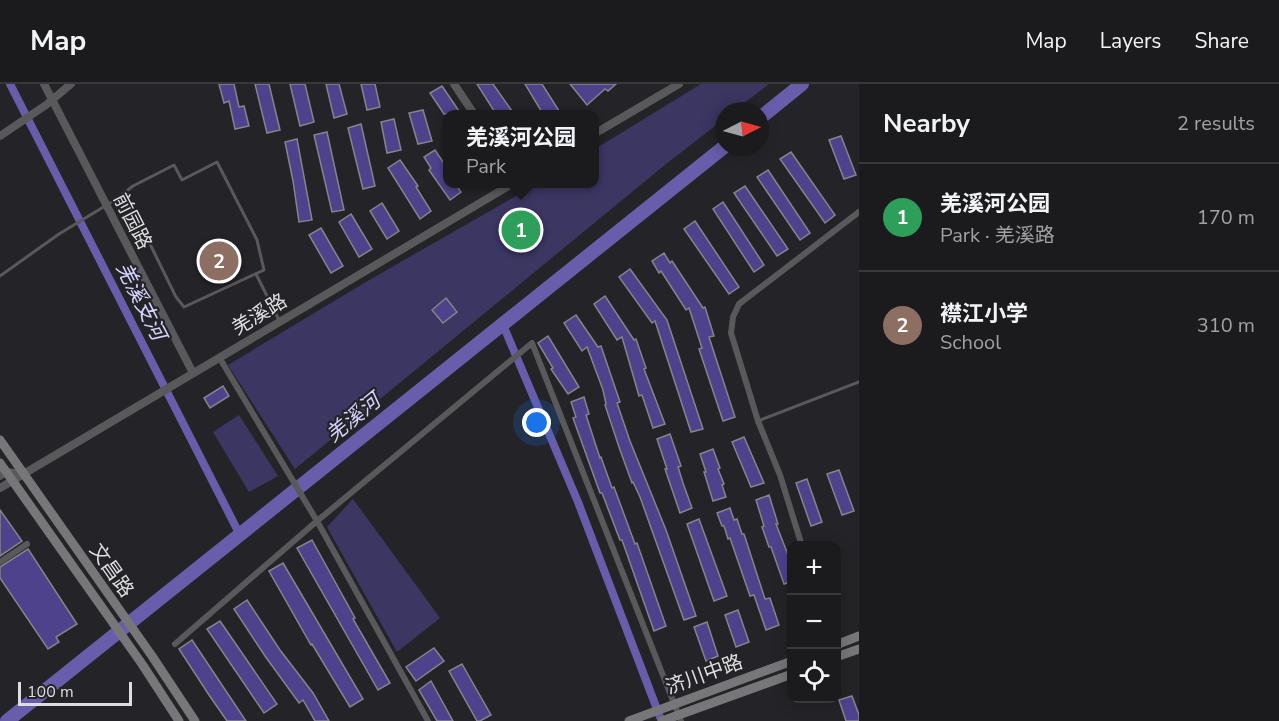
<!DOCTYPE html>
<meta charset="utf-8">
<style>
:root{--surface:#1b1b1e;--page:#28282b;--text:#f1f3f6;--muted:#a0a1a4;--line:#39393c;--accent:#7c3aed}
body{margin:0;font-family:"Nunito Sans","Noto Sans SC",sans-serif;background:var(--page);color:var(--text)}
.controls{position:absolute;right:18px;bottom:18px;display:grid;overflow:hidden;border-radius:12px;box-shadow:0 3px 15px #0003}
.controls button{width:54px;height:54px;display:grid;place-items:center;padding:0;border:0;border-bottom:2px solid var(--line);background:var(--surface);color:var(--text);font:30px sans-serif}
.compass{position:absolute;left:715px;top:18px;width:54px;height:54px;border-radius:50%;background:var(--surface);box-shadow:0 3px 15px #0003;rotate:84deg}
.scale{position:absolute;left:18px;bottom:15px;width:114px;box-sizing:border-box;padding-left:6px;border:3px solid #dedee1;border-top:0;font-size:16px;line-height:21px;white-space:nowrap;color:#dedee1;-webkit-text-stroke:4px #242428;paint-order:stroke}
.you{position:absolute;left:537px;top:339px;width:21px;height:21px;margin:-15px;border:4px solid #fff;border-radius:50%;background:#1a73e8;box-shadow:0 0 0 9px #1a73e833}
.badge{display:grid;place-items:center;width:39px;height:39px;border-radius:50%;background:var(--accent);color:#fff;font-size:20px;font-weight:700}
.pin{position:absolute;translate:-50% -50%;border:3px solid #fff;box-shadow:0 2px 6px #0006}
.popup{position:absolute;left:443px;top:26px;width:156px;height:78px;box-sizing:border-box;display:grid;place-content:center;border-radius:12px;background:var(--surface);filter:drop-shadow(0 2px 4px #0005);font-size:20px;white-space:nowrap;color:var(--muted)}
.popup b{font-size:22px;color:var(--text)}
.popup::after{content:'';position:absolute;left:50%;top:100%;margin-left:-12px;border:12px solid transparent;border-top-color:var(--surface)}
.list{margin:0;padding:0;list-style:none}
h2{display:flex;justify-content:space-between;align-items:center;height:78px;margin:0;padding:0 24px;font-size:26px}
h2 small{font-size:20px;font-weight:400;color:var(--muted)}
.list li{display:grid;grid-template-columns:39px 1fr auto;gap:18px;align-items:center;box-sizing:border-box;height:108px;padding:0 24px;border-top:2px solid var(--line)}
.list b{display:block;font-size:22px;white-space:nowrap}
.list p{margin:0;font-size:20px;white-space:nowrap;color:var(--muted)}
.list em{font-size:20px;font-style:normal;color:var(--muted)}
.icon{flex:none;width:33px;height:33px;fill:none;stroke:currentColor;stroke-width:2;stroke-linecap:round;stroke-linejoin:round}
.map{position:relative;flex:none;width:859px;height:637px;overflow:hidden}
header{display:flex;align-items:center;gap:36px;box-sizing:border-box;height:84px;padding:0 30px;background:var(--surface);border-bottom:2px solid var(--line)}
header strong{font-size:28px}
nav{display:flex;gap:33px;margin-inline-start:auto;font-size:21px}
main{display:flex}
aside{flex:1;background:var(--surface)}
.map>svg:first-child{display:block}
</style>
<header>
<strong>Map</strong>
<nav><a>Map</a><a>Layers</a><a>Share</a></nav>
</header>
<main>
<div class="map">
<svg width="859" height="637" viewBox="0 0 859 637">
<rect width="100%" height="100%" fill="#242428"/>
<g fill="#3c3663">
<path d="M701,0H769L734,27H724V35L666,80L295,385L228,281L371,195L537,100H594L595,65Z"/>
<path d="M239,331L278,392L249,408L213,348Z"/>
<path d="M353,415L440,534L397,568L327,443Z"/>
</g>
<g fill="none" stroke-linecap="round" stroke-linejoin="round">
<g stroke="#685dab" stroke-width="8">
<path d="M10,0L240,451"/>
<path d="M503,241L578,418L660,633"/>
</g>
<g stroke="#685dab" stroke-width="14">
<path d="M760,34L802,0"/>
<path d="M7,637L724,63"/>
</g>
</g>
<g fill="#4e428d" stroke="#848489" stroke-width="1.5">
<path d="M219,0H234L239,23L244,22L249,42L235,45L229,17L224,19Z"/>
<path d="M255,0H269L280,46L267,49Z"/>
<path d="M290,0H305L314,38L300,42Z"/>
<path d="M326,0H339L347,30L334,34Z"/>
<path d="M361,0H375L380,23L367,26Z"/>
<path d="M477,0H493L514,30H496Z"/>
<path d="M525,0H542L561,30H543Z"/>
<path d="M570,0H616L608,7L605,5L587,21Z"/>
<path d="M442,2L461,30H444L430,9Z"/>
<path d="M423,26L432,57L418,60L409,29Z"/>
<path d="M394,35L401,66L387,69L381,38Z"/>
<path d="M361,40L375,102L363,105L348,44Z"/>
<path d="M327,48L344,126L332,128L314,51Z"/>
<path d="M841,52L856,91L844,95L829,56Z"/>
<path d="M297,55L312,136L299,138L293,97L285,58Z"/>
<path d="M435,66L447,84V99H455L461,108L450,116L429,86L431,84L424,73Z"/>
<path d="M791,68L835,131L825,139L780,75Z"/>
<path d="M400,76L418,102L416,103L431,127L420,135L388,84Z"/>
<path d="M768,86L810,149L800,156L757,93Z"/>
<path d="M745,102L788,165L777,172L734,109Z"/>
<path d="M723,118L764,181L754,188L713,125Z"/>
<path d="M382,119L399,147L387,155L370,127Z"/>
<path d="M351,130L372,165L359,173L339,138Z"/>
<path d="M695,137L739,203L729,210L684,145Z"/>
<path d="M321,144L343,182L331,189L309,151Z"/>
<path d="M664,169L670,179L672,177L703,224L705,223L714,252L709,253L735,333L723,337L699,265L702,264L689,224L686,226L661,187L659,189L652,177Z"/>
<path d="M630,185L667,236L703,345L691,348L655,237L652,239L619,193Z"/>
<path d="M605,212L634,256L636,255L646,284L644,285L665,340L653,344L642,311L639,312L622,253L617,256L594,220Z"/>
<path d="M446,214L457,228L443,239L432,226Z"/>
<path d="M576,231L598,263L601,262L620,318L617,319L630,357L666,446L696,532L684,536L640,413L633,398L632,399L620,366L605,321L606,320L603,306L587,263L582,267L564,239Z"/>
<path d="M548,252L579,303L568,310L551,285L553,284L538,259Z"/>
<path d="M223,302L229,312L210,324L204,314Z"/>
<path d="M584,313L589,330L586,331L600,374L601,373L612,404L614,403L635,460L637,459L666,542L654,547L622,456H620L602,409H600L573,334L576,333L571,318Z"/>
<path d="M670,350L681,382L678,383L683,399L692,424L680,429L665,385H667L657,355Z"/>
<path d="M744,353L764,399L751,403L732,358Z"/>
<path d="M713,365L720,384L718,385L724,400L722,401L726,413L713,417L704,388H706L700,370Z"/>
<path d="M839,386L854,427L842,431L827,390Z"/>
<path d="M807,395L822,438L811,442L796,399Z"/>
<path d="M769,411L778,440H776L792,481V510L787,499L784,500L771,463H769L762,443L764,442L756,416Z"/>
<path d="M730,424L734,436L737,435L742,450H744L765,515L770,514L779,541L766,546L754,511L750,512L730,454L728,455L724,442H722L717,429Z"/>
<path d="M0,426L22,457L0,472Z"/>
<path d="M699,435L727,512L714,517L687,440Z"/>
<path d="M312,456L355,534L353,535L390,599L378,606L297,464Z"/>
<path d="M28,465L77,540L56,553L59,558L48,565L0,494V483Z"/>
<path d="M283,479L363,615L350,623L312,560L311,561L269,487Z"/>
<path d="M247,516L280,566L313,609L329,637H315L303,616L299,619L265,572L234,525Z"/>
<path d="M738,526L749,558L736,563L725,531Z"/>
<path d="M220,537L277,620L264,629L207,545Z"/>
<path d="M707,538L718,572L706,577L694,543Z"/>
<path d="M192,556L246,637H227L209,611L179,565Z"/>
<path d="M434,564L444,577L416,597L406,583Z"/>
<path d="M462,580L491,631L480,637H477L449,587Z"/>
<path d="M431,597L453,637H437L419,606Z"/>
<path d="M852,612L859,631V637H846L839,616Z"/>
</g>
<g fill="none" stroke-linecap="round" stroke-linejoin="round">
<g stroke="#59595b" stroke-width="3">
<path d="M256,190L279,236"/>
<path d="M0,192L59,150L115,116L133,102L174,81L182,96L217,78L257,156L264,186L184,223L176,213L125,109"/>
<path d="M758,337L859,298"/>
</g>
<g stroke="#59595b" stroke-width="6">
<path d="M219,273L317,437L428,637"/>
<path d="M802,462L780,391L758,337L731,249L733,233L739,220L859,128"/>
<path d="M0,478L27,460"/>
<path d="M175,560L317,437L532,259L681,637"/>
</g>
<g stroke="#59595b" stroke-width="8">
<path d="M44,0L193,289"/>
<path d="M454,0L474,30"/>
<path d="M594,50L679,0"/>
<path d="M0,52L46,21L71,0"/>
<path d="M0,392L6,388L24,390"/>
<path d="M0,404L512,100"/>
</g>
<g stroke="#77777a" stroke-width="9">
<path d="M0,356L152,572L195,637"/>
<path d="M0,379L142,580L179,637"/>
<path d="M836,561L859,552"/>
<path d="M836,573L859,565"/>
<path d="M629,637L792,577"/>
<path d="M662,637L792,590"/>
</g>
</g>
<g text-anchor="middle" stroke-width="4.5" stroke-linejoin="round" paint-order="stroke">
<g font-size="20" fill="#dedee1" stroke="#242428">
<text transform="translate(133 137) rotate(63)" y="7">前园路</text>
<text transform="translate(259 230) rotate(-31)" y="7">羌溪路</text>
<text transform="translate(112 486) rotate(55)" y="7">文昌路</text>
<text transform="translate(704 590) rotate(-20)" y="7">济川中路</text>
</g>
<g font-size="21" font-style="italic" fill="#d5d3ff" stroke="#242428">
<text transform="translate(141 217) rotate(63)" y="7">羌溪支河</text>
<text transform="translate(353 334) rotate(-39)" y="7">羌溪河</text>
</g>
</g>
</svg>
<div class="controls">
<button>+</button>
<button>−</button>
<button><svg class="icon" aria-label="locate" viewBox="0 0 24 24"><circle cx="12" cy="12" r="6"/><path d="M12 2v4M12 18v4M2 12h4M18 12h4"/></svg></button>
</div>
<svg class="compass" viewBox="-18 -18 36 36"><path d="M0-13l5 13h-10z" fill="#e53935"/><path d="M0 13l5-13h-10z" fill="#a0a1a4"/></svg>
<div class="scale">100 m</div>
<div class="you"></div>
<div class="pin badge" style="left:521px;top:146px;background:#2e9e5b">1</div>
<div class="popup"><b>羌溪河公园</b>Park</div>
<div class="pin badge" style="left:219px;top:177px;background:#8d6e63">2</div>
</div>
<aside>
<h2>Nearby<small>2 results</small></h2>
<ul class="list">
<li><span class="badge" style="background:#2e9e5b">1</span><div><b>羌溪河公园</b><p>Park · 羌溪路</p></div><em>170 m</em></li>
<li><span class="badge" style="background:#8d6e63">2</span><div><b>襟江小学</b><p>School</p></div><em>310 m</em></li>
</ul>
</aside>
</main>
